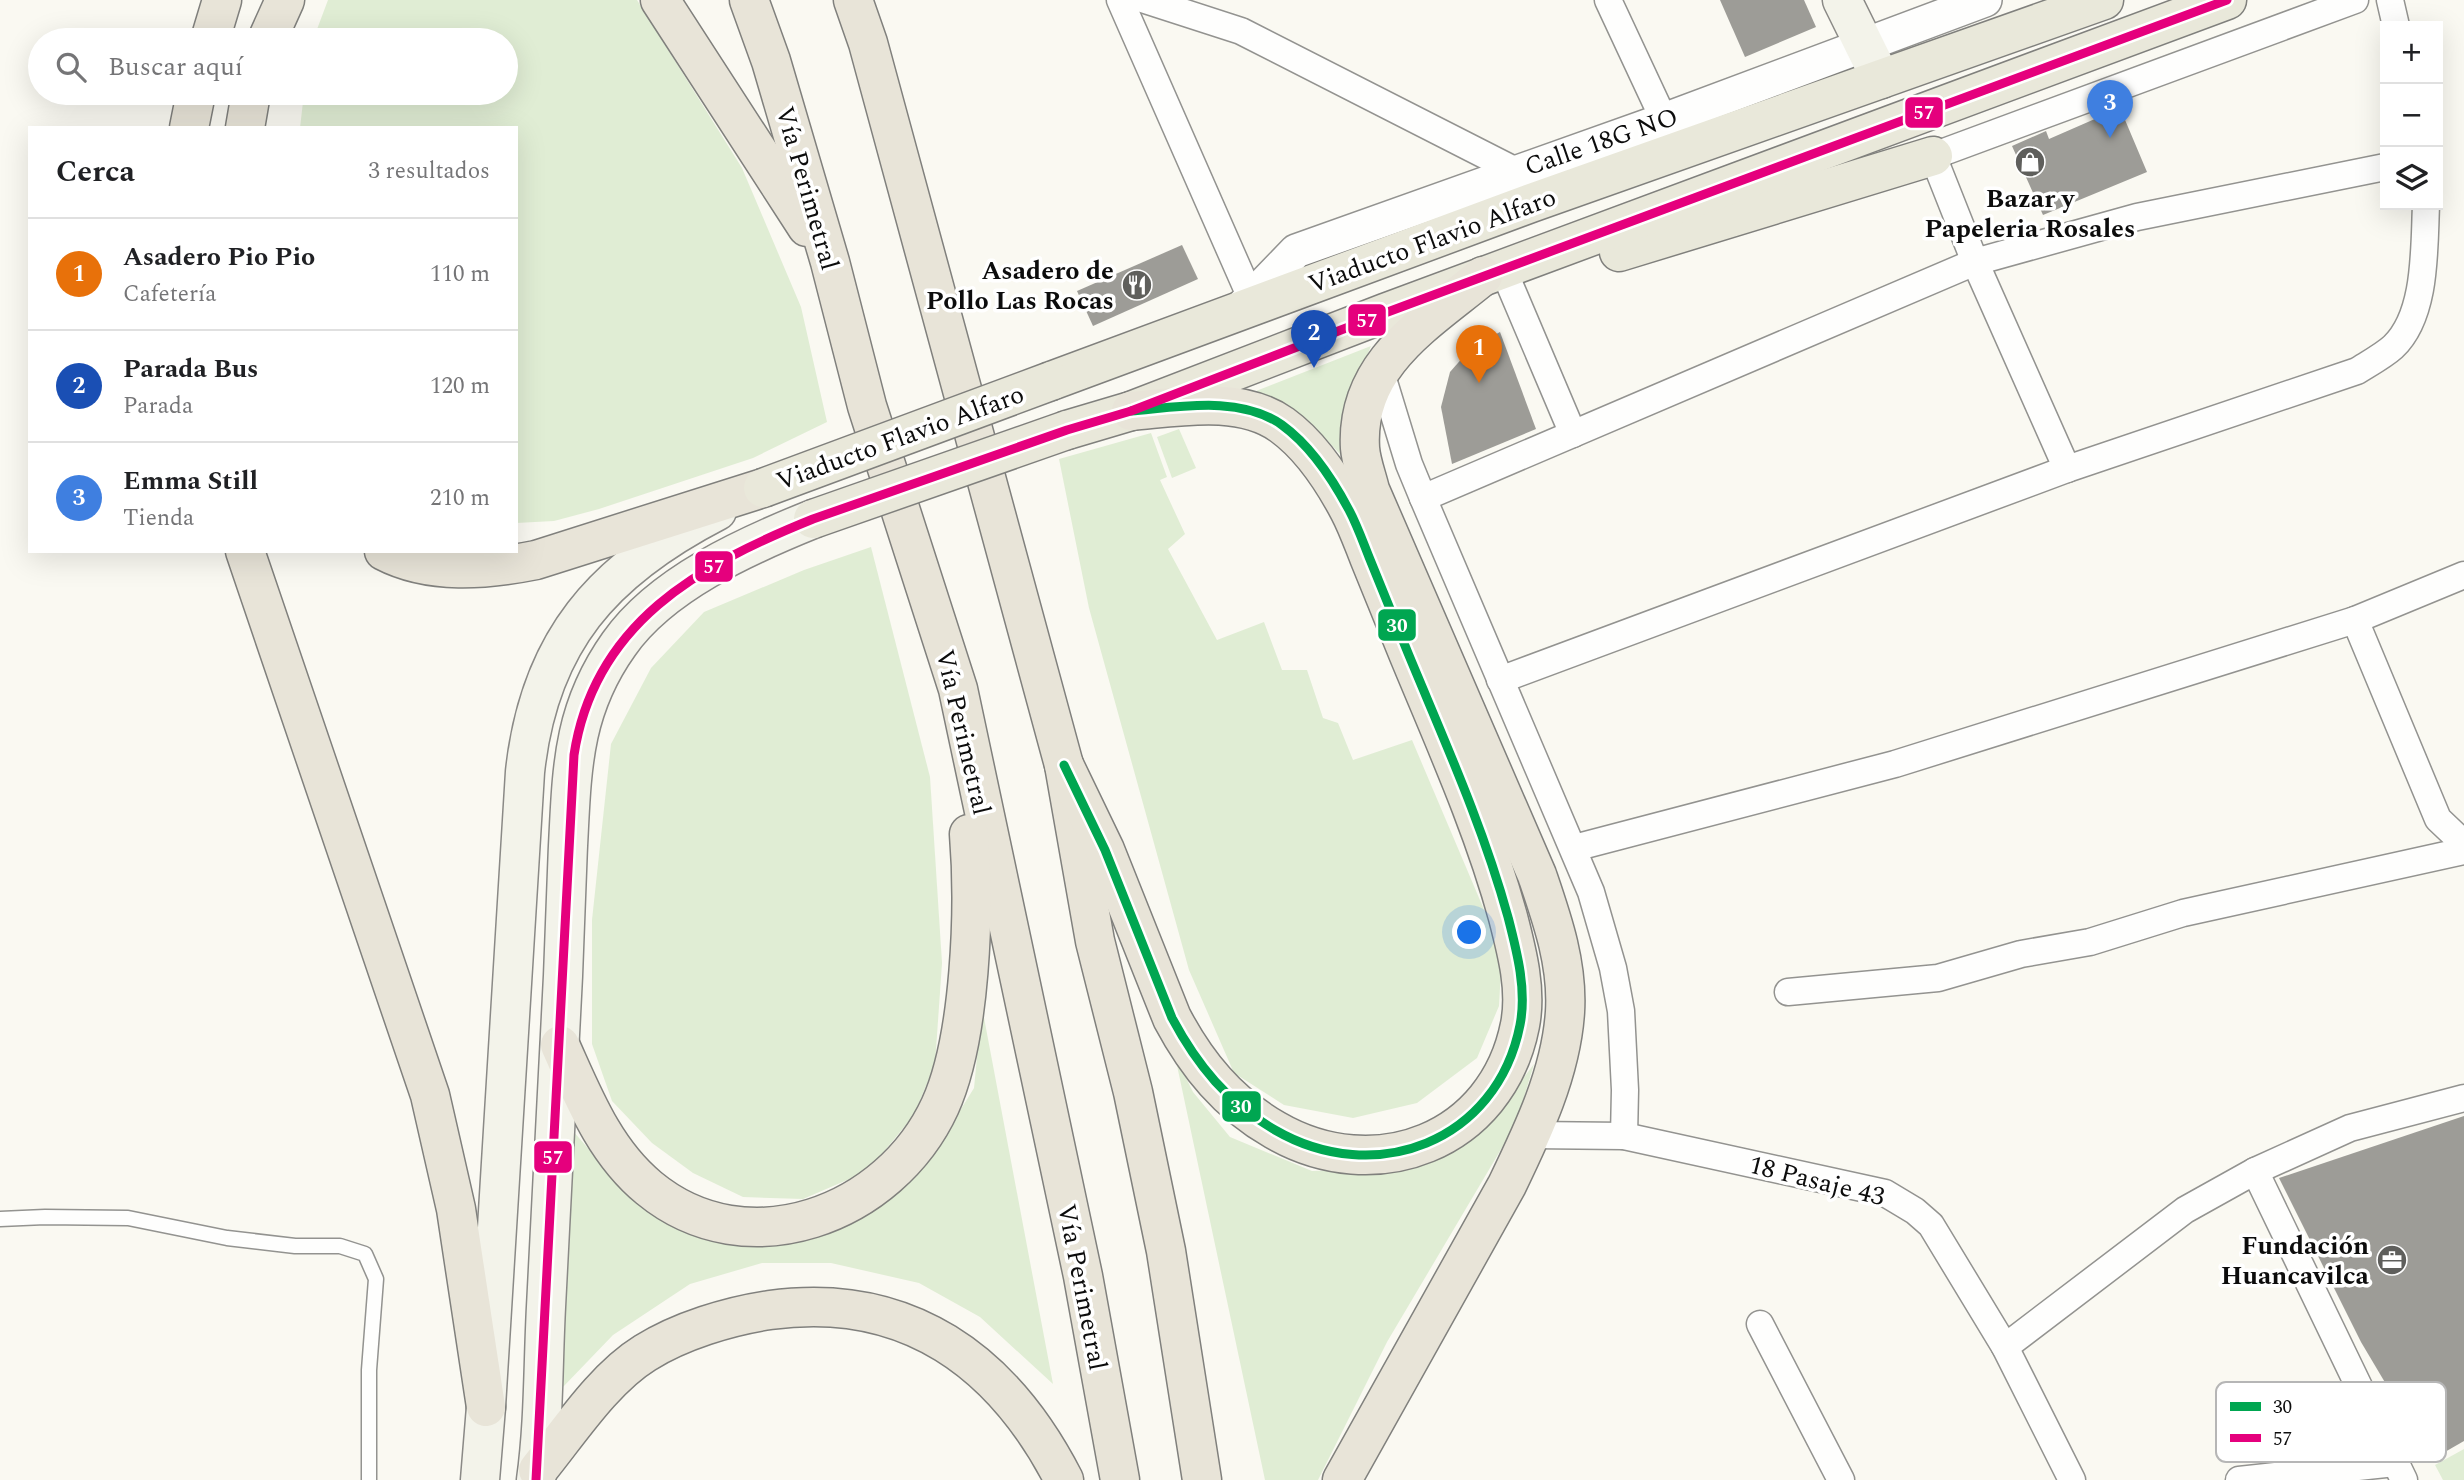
<!DOCTYPE html>
<html lang="es">
<meta charset="utf-8">
<style>
:root{--surface:#fff;--page:#f2f2f2;--text:#202124;--muted:#757577;--line:#e0e0e0;--accent:#5f5f5c}
body{margin:0;font-family:Spectral,serif;background:var(--page);color:var(--text)}
.controls{position:absolute;right:21px;top:21px;display:grid;overflow:hidden;border-radius:0px;box-shadow:0 7px 28px #0002}
.controls button{width:63px;height:63px;display:grid;place-items:center;padding:0;border:0;border-bottom:2px solid var(--line);background:var(--surface);color:var(--text);font:35px sans-serif}
.you{position:absolute;left:1470px;top:933px;width:24px;height:24px;margin:-18px;border:5px solid #fff;border-radius:50%;background:#1a73e8;box-shadow:0 0 0 10px #1a73e833}
.badge{display:grid;place-items:center;width:46px;height:46px;border-radius:50%;background:var(--accent);color:#fff;font-size:23px;font-weight:700}
.pin{position:absolute;translate:-50% -58px;filter:drop-shadow(0 2px 4px #0008)}
.pin::after{content:'';position:absolute;top:37px;width:24px;height:21px;background:inherit;clip-path:polygon(0 0,100% 0,50% 100%)}
.list{margin:0;padding:0;list-style:none}
h2{display:flex;justify-content:space-between;align-items:center;height:91px;margin:0;padding:0 28px;font-size:30px}
h2 small{font-size:23px;font-weight:400;color:var(--muted)}
.list li{display:grid;grid-template-columns:46px 1fr auto;gap:21px;align-items:center;box-sizing:border-box;height:112px;padding:0 28px;border-top:2px solid var(--line)}
.list b{display:block;font-size:26px;white-space:nowrap}
.list p{margin:0;font-size:23px;white-space:nowrap;color:var(--muted)}
.list em{font-size:23px;font-style:normal;color:var(--muted)}
.icon{flex:none;width:38px;height:38px;fill:none;stroke:currentColor;stroke-width:2;stroke-linecap:round;stroke-linejoin:round}
.map{position:relative;flex:none;width:2464px;height:1480px;overflow:hidden}
.search{position:absolute;background:var(--surface);box-shadow:0 7px 28px #0002;left:28px;top:28px;width:490px;height:77px;display:flex;align-items:center;gap:18px;box-sizing:border-box;padding:0 24px;border-radius:38px;color:var(--muted);font-size:26px}
.panel{position:absolute;background:var(--surface);box-shadow:0 7px 28px #0002;left:28px;top:126px;width:490px;height:427px;border-radius:0px}
.map>svg:first-child{display:block}
</style>
<div class="map">
<svg width="2464" height="1480" viewBox="0 0 2464 1480">
<rect width="100%" height="100%" fill="#faf9f2"/>
<g fill="#e0edd4">
<path d="M328,0H637L742,168L801,307L827,422L753,458L599,509L554,521L516,523V128H300L304,93H506V40H313Z"/>
<path d="M1371,346L1350,397L1352,467L1311,423L1256,391Z"/>
<path d="M1179,429L1196,468L1172,478L1157,437Z"/>
<path d="M1151,433L1167,477L1160,480L1185,534L1168,549L1217,640L1264,622L1282,670H1307L1323,718L1338,723L1353,760L1412,740L1502,952L1499,1006L1477,1058L1417,1103L1353,1118L1284,1105L1234,1073L1189,970L1089,608L1059,459Z"/>
<path d="M871,547L930,777L942,963L935,1064L914,1115L868,1171L803,1199L743,1197L693,1173L652,1143L612,1101L592,1044V920L611,744L651,668L704,612L804,570Z"/>
<path d="M982,1007L1053,1384L980,1317L919,1283L831,1263H762L690,1284L613,1335L563,1387L566,1123L613,1177L821,1229L902,1189L948,1130L974,1088Z"/>
<path d="M1175,1056L1193,1092L1230,1137L1312,1171L1408,1168L1490,1122L1534,1064L1516,1124L1387,1342L1318,1480H1265Z"/>
<path d="M2464,1449V1480H2443L2435,1465Z"/>
</g>
<g fill="#9d9c97">
<path d="M1720,0H1804L1816,27L1745,57Z"/>
<path d="M2120,108L2147,172L2043,215L2012,146L2046,131L2049,139Z"/>
<path d="M1182,245L1198,279L1093,326L1077,291Z"/>
<path d="M1500,332L1536,429L1452,464L1441,407L1450,372L1472,347Z"/>
<path d="M2464,1116V1441L2431,1460L2361,1342L2279,1178Z"/>
</g>
<g fill="none" stroke-linecap="round" stroke-linejoin="round">
<g stroke="#939390" stroke-width="17">
<path id="service" d="M0,1219L45,1217L128,1218L227,1238L295,1246H340L365,1254L376,1279L369,1370V1480"/>
</g>
<g stroke="#939390" stroke-width="29">
<g id="minor">
<path d="M1120,0L1251,298"/>
<path d="M1145,0L1241,31L1516,171"/>
<path d="M1608,0L1664,120"/>
<path d="M2390,0L2396,26"/>
<path d="M1503,269L1573,434"/>
<path d="M1380,369L1409,464L1423,498L1591,892L1613,968L1621,1011L1625,1090L1624,1136"/>
<path d="M2067,469L1975,262L1933,156L2355,0"/>
<path d="M1423,498L1975,262L2137,217L2385,167"/>
<path d="M2355,620L2438,819L2457,837L2464,839"/>
<path d="M1500,680L2067,469L2357,371C2368,364 2383,356 2393,347C2427,315 2424,248 2426,205"/>
<path d="M1574,848L1895,764L2355,620L2464,575"/>
<path d="M1788,992L1938,978L2021,954L2090,942L2183,913L2464,851"/>
<path d="M1532,1135L1624,1136L1885,1193L1915,1211L1931,1225L2005,1347L2072,1480"/>
<path d="M2255,1171L2404,1480"/>
<path d="M1760,1324L1841,1480"/>
<path d="M2005,1347L2185,1210L2255,1171L2350,1128L2464,1098"/>
<path d="M2239,1480L2395,1463"/>
</g>
</g>
<g stroke="#939390" stroke-width="36">
<path id="tertiary" d="M1238,311L1296,251L1664,120L1985,0"/>
</g>
<g stroke="#8a8986" stroke-width="41">
<g id="secondary">
<path d="M1842,0L1881,79"/>
<path d="M480,1480L486,1407L525,772C539,641 603,570 717,511"/>
<path d="M536,1480C544,1423 543,1364 546,1307C552,1196 558,1086 563,976C565,932 566,889 568,846C572,769 572,710 619,644C661,584 746,546 813,519"/>
</g>
</g>
<g stroke="#80807d" stroke-width="41">
<g id="primary">
<path d="M1619,252L1933,156"/>
<path d="M1051,381L1531,203L2104,0"/>
<path d="M1067,430L1131,411L1385,313L2227,0"/>
</g>
</g>
<g stroke="#80807d" stroke-width="41">
<g id="trunk">
<path d="M660,0L807,227"/>
<path d="M749,0L771,61L830,262L867,406L958,689L1083,1276L1120,1480"/>
<path d="M853,0L868,43L1064,765L1095,941L1133,1092L1166,1251L1202,1480"/>
<path d="M210,40L222,0"/>
<path d="M267,40L285,0"/>
<path d="M189,128L196,93"/>
<path d="M245,128L251,93"/>
<path d="M245,551L430,1095L456,1209L486,1407"/>
<path d="M384,551C430,575 486,570 536,560L763,488"/>
<path d="M1064,765L1105,850L1172,1018C1197,1065 1228,1103 1275,1130C1375,1188 1497,1142 1520,1025C1527,990 1517,952 1508,917C1483,826 1444,740 1408,653C1395,621 1382,589 1369,557C1363,542 1357,525 1349,510C1332,478 1311,446 1282,425C1240,395 1179,407 1131,411"/>
<path d="M560,1045C583,1096 604,1151 649,1188C747,1269 890,1215 940,1106C971,1038 975,908 969,834"/>
<path d="M538,1470C569,1432 603,1379 645,1353C680,1331 729,1316 770,1310C907,1291 1003,1361 1064,1480"/>
<path d="M1342,1480L1507,1185C1533,1131 1561,1073 1565,1012C1568,964 1552,919 1537,875L1370,490C1367,477 1361,462 1360,448C1355,364 1426,323 1483,276"/>
</g>
</g>
<use href="#service" stroke="#fefefd" stroke-width="14"/>
<use href="#minor" stroke="#fefefd" stroke-width="26"/>
<use href="#tertiary" stroke="#fefefd" stroke-width="33"/>
<use href="#secondary" stroke="#f3f3ea" stroke-width="38"/>
<use href="#primary" stroke="#e9e8da" stroke-width="38"/>
<use href="#trunk" stroke="#e8e4d8" stroke-width="38"/>
<g stroke="#80807d" stroke-width="41" stroke-linecap="butt">
<g id="primary-bridge">
<path d="M763,488L1051,381"/>
<path d="M813,519L1067,430"/>
</g>
</g>
<use href="#primary-bridge" stroke="#e9e8da" stroke-width="38"/>
<g stroke="#fff" stroke-width="14">
<path id="bus-1" d="M1064,765L1105,850L1172,1018C1197,1065 1228,1103 1275,1130C1375,1188 1497,1142 1520,1025C1527,990 1517,952 1508,917C1483,826 1444,740 1408,653C1395,621 1382,589 1369,557C1363,542 1357,525 1349,510C1332,478 1311,446 1282,425C1240,395 1179,407 1131,411"/>
</g>
<g stroke="#fff" stroke-width="14">
<path id="bus-2" d="M536,1480L574,755C594,623 699,565 813,519L1067,430L1131,411L1385,313L2227,0"/>
</g>
<use href="#bus-1" stroke="#00a651" stroke-width="9"/>
<use href="#bus-2" stroke="#e5007d" stroke-width="9"/>
</g>
<defs>
<g id="shop-disc" transform="scale(1.575)"><circle r="9.5" fill="#5f5f5c" stroke="#fff"/><path d="M-5-2.5h2.3a2.7 3.5 0 0 1 5.4 0H5L5.5 6h-11ZM-1.5-2.5h3a1.5 2.3 0 0 0-3 0Z" fill="#fff"/></g>
<g id="restaurant-disc" transform="scale(1.575)"><circle r="9.5" fill="#5f5f5c" stroke="#fff"/><path d="M-5-6h1v4h1v-4h1v4h1v-4h1v5L-1.5 .5V6h-2V.5L-5-1ZM5-6V6H3V1.5H1.5Q1.5-4 5-6Z" fill="#fff"/></g>
<g id="office-disc" transform="scale(1.575)"><circle r="9.5" fill="#5f5f5c" stroke="#fff"/><path d="M-6-3h4V-5.5h4V-3h4V5H-6ZM-1-4.5V-3h2v-1.5ZM-6 0V1H6V0Z" fill="#fff"/></g>
</defs>
<g fill-rule="evenodd">
<use href="#shop-disc" x="2030" y="162"/>
<use href="#restaurant-disc" x="1137" y="285"/>
<use href="#office-disc" x="2392" y="1260"/>
</g>
<g text-anchor="middle" stroke-width="7" stroke-linejoin="round" paint-order="stroke">
<g font-size="26" fill="#0c0c0c" stroke="#fff">
<text transform="translate(1601 141) rotate(-19)" y="9">Calle 18G NO</text>
<text transform="translate(808 188) rotate(74)" y="9">Vía Perimetral</text>
<text transform="translate(1432 240) rotate(-20)" y="9">Viaducto Flavio Alfaro</text>
<text transform="translate(900 437) rotate(-20)" y="9">Viaducto Flavio Alfaro</text>
<text transform="translate(964 732) rotate(77)" y="9">Vía Perimetral</text>
<text transform="translate(1817 1180) rotate(14)" y="9">18 Pasaje 43</text>
<text transform="translate(1083 1287) rotate(79)" y="9">Vía Perimetral</text>
</g>
<g font-size="26" font-weight="bold" fill="#0c0c0c" stroke="#fff" text-anchor="end">
<text x="2030" y="207" text-anchor="middle">Bazar y<tspan x="2030" dy="30">Papeleria Rosales</tspan></text>
<text x="1114" y="279">Asadero de<tspan x="1114" dy="30">Pollo Las Rocas</tspan></text>
<text x="2369" y="1254">Fundación<tspan x="2369" dy="30">Huancavilca</tspan></text>
</g>
</g>
<rect x="2216" y="1382" width="230" height="80" rx="10" fill="#fff" stroke="#b6b6b6" stroke-width="2"/>
<rect x="2230" y="1402" width="31" height="9" fill="#00a651"/>
<rect x="2230" y="1434" width="31" height="8" fill="#e5007d"/>
<g font-size="19" fill="#0c0c0c">
<text x="2273" y="1413">30</text>
<text x="2273" y="1445">57</text>
</g>
<g stroke="#fff" stroke-width="2.5">
<rect x="1904" y="96" width="40" height="33" rx="7" fill="#e5007d"/>
<rect x="1347" y="303" width="40" height="34" rx="7" fill="#e5007d"/>
<rect x="694" y="550" width="40" height="33" rx="7" fill="#e5007d"/>
<rect x="1377" y="608" width="40" height="34" rx="7" fill="#00a651"/>
<rect x="1221" y="1090" width="41" height="33" rx="7" fill="#00a651"/>
<rect x="533" y="1140" width="40" height="34" rx="7" fill="#e5007d"/>
</g>
<g font-size="19" text-anchor="middle" font-weight="bold" fill="#fff">
<text x="1924" y="119">57</text>
<text x="1367" y="327">57</text>
<text x="714" y="573">57</text>
<text x="1397" y="632">30</text>
<text x="1241" y="1113">30</text>
<text x="553" y="1164">57</text>
</g>
</svg>
<div class="controls">
<button>+</button>
<button>−</button>
<button><svg class="icon" aria-label="layers" viewBox="0 0 24 24"><path d="M12 4l9 5-9 5-9-5zM3 14l9 5 9-5"/></svg></button>
</div>
<div class="you"></div>
<div class="pin badge" style="left:1479px;top:383px;background:#e8710a">1</div>
<div class="pin badge" style="left:1314px;top:368px;background:#1a4fb4">2</div>
<div class="pin badge" style="left:2110px;top:138px;background:#3f7fe0">3</div>
<div class="search"><svg class="icon" aria-label="search" viewBox="0 0 24 24"><circle cx="10" cy="10" r="6"/><path d="M15 15l6 6"/></svg>Buscar aquí</div>
<section class="panel">
<h2>Cerca<small>3 resultados</small></h2>
<ul class="list">
<li><span class="badge" style="background:#e8710a">1</span><div><b>Asadero Pio Pio</b><p>Cafetería</p></div><em>110 m</em></li>
<li><span class="badge" style="background:#1a4fb4">2</span><div><b>Parada Bus</b><p>Parada</p></div><em>120 m</em></li>
<li><span class="badge" style="background:#3f7fe0">3</span><div><b>Emma Still</b><p>Tienda</p></div><em>210 m</em></li>
</ul>
</section>
</div>
